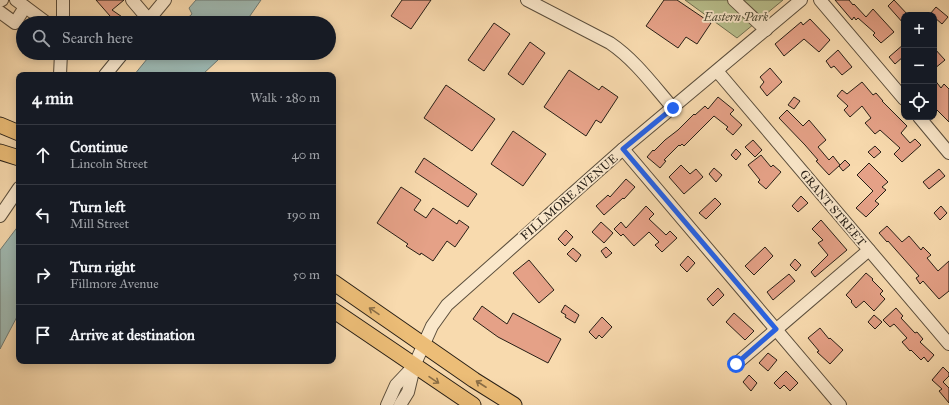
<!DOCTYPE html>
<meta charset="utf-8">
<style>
:root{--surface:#171b24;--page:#242831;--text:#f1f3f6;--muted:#9ea1a6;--line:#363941}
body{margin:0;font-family:"IM FELL Great Primer",serif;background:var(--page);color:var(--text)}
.controls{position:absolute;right:12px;top:12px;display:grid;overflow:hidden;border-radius:8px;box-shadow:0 2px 10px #0003}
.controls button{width:36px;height:36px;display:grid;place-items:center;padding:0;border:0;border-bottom:1px solid var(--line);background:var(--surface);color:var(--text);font:20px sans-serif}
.stop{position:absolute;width:12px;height:12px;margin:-9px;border:3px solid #2563eb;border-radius:50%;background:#fff}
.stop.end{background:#2563eb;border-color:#fff;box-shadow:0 1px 4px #0008}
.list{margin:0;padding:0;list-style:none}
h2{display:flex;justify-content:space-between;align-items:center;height:52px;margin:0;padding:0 16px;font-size:17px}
h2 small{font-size:13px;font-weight:400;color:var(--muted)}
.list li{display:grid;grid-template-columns:26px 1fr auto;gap:12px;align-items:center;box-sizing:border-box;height:60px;padding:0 16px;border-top:1px solid var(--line)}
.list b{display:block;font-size:15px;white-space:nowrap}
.list p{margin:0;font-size:13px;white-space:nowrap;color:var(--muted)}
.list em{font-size:13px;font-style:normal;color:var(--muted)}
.icon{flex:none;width:22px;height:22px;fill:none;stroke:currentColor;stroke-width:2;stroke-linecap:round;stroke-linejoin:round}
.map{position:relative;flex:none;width:949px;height:405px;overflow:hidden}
.search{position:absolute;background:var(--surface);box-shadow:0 2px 10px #0003;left:16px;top:16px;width:320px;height:44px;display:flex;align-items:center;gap:10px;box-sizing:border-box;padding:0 14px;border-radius:22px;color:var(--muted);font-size:15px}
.panel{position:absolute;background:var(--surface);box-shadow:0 2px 10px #0003;left:16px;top:72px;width:320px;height:292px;border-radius:8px}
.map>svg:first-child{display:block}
</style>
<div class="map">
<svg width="949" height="405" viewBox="0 0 949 405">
<rect width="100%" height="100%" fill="#f8daae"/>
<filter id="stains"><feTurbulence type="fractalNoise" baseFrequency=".005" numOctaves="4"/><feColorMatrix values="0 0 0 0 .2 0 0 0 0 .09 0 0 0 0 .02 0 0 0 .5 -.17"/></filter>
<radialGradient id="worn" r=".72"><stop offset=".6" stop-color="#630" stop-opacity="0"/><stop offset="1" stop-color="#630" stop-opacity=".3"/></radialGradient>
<path fill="#b9c08e" stroke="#707052" d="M685,0H783L737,38Z"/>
<g fill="#9fb9b2" stroke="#6f7b74">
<path d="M196,0H261L245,23H182L192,14L189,8Z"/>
<path d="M152,53H224L219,59L202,75H134Z"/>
<path d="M19,225V313L0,349V250Z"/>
</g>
<g fill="#e5a187" stroke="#271f16">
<path d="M96,0H124L112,10L131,23H117L109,17L110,16Z"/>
<path d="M402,0H431L411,29L391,16Z"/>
<path d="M664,0H677L711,23L697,44L686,37L678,48L646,26Z"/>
<path d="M835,0H849L853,5L854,4L866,17L873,9L894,32L881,43L873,35L875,33L858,18L856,20L854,17L852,20Z"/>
<path d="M894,0L908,15H904V24L888,6Z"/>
<path d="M936,7L948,17L942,24L934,17V15L930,14Z"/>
<path d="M810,19L830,40L819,52L804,39L784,56L775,44L801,22L803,25Z"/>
<path d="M494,23L510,34L484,71L468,60Z"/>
<path d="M530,42L545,53L523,85L508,74Z"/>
<path d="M904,44V56L895,64L889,57Z"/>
<path d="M934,48L945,60L934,69Z"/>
<path d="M838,50L852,67L842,75L834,66L831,68L826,61Z"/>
<path d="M770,68L782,82L767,96L760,87L764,82L760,77Z"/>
<path d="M569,70L599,90L602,86L618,97L601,123L596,120L586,136L544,107Z"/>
<path d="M934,79L941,88L944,84L949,89V122L934,107Z"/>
<path d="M862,82L873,95L876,93L883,101H882L907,126L901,133L910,143L915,139L921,145L902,162L894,154L900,148L880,130L875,134L865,123L871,118L862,106L850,117L844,110L848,106L837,96L842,90L847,94Z"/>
<path d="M446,85L495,119L472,151L424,118Z"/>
<path d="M718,97L734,110L730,114L742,125L733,135L726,129L728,127L714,116L684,146L682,144L680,146L679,145L664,160L666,161L660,168L647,157L653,150L654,151L665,140L678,130L694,114L695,115L705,106L708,109Z"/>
<path d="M794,97L800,101L794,109L788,105Z"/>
<path d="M787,110L803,126L809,120L826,140L818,147L829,160L833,156L840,165L829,175L816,161L818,160L805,145L779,118Z"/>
<path d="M513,131L546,154L523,186L491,164Z"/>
<path d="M753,140L762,150L755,157L745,147Z"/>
<path d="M875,146L881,152L874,158L868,152Z"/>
<path d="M736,149L741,154L736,160L731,155Z"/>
<path d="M761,155L771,167L773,165L781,172L766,189L758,182L760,180L748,165Z"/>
<path d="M424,158L477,194L468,207L415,172Z"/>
<path d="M845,160L850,165L843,171L839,166Z"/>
<path d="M869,163L888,182L882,187L886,190L875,201L879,204L866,217L856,208L873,191L857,175Z"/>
<path d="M681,165L690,174L696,169L703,177L684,194L669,177Z"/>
<path d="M714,168L722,175L716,182L709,174Z"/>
<path d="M939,169L945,176L929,189L923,182Z"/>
<path d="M626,179L635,187L624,199L623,198L604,215L596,206L608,195L610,197Z"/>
<path d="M401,187L421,200L414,210L426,218L433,208L457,224L459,220L469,227L455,247L447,241L433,261L421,253L420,255L406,246L408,244L377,223Z"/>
<path d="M801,196L808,203L798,212L792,206Z"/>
<path d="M715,198L721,204L706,219L699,213Z"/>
<path d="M646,206L654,214L649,219L666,235L670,231L677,238L662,252L655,245L659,242L649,232L634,246L623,234L621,236L614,229L621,222L626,228Z"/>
<path d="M941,206L947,213L940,220L934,213Z"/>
<path d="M821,220L847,250L815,277L811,272L828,255L818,243L823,240L812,229Z"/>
<path d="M601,222L613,233L604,243L592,232Z"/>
<path d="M887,226L902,242L909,236L921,250L923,247L931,255L927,258L938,271L949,261V291L939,299L923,281L920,284L916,278L919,276L888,241L887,242L879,233Z"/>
<path d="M566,230L573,237L565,246L558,239Z"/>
<path d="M606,247L612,253L606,258L601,251Z"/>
<path d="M765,247L773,256L754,275L745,266Z"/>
<path d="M573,248L581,255L576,262L567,254Z"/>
<path d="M688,256L695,263L687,272L680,265Z"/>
<path d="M795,259L801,265L796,271L790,265Z"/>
<path d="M529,260L554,290L539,303L513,273Z"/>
<path d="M866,273L873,279L872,280L883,291L880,294L885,299L874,311L864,301L856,308L851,302L852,301L846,295Z"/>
<path d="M789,274L795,281L773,300L767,292Z"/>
<path d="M718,288L724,295L713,306L707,299Z"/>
<path d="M565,305L579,315L575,323L565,317L566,315L561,312Z"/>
<path d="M482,306L507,324L513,313L561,339L548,363L498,337L473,319Z"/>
<path d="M896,308L903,316L901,318L915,333L917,332L923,339L920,342L934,355L928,362L924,357L921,360L911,350L910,351L902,342L907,338L894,324L890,327L883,320Z"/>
<path d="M734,313L754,331L745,340L726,322Z"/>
<path d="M874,315L882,322L875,329L868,322Z"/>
<path d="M602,317L612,327L602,338L599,335L596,339L589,332Z"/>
<path d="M820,328L829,339L830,338L843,350L830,364L817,352L819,351L808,338Z"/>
<path d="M768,353L777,360L768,371L759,363Z"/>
<path d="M943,367L949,373V376L943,382L949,388V403L939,391L942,389L932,380Z"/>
<path d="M786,371L798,383L790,391L784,385L780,389L774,383Z"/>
<path d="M749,375L757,383L751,391L743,382Z"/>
</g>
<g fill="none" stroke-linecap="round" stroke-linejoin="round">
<g stroke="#5b4e3c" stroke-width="14">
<g id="minor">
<path d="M16,0L47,23"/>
<path d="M132,0L149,20"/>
<path d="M527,0L610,43C635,60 653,85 673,108"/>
<path d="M734,0L766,30"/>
<path d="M820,0L904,99"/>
<path d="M0,1L2,0"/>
<path d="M0,12L15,23L25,7"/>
<path d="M63,23V0"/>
<path d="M146,23L165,0"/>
<path d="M717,71L949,344"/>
<path d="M60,75L61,53"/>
<path d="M105,75L123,53"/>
<path d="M919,117L949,153"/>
<path d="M623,149L840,405"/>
<path d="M0,216L19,188"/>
<path d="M736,364L869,250"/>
<path d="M387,405L396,385L414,366L432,326L447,305L623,149L801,0"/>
<path d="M400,405L408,392L414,367"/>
</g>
</g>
<g stroke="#271f16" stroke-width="17">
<g id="major">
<path d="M0,125L19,133"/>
<path d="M0,152L19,158"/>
<path d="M333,282L474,380L514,405"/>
<path d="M333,310L473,405"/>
</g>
</g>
<use href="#minor" stroke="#fae7ca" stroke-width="12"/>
<use href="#major" stroke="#ecbd77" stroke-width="15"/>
</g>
<defs><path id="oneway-shaft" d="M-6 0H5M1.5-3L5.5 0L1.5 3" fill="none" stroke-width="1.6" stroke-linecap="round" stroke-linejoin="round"/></defs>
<g stroke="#8a6e46">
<use href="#oneway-shaft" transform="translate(374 311) rotate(-146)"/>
<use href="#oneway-shaft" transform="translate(434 380) rotate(34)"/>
<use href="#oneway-shaft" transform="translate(481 384) rotate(-147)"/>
</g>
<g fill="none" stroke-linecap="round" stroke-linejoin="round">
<path stroke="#2563eb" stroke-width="5" d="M673,108L623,149L776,329L736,364"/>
</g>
<g text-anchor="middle" stroke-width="3.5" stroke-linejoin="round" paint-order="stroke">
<g font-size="12" font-style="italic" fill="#534f3a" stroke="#fae7ca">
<text x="736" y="21">Eastern Park</text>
</g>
<g font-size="12" fill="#271f16" stroke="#fae7ca">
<text transform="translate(569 197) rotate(-41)" y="4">FILLMORE AVENUE</text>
<text transform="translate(833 208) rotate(50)" y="4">GRANT STREET</text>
</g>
</g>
<rect width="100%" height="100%" filter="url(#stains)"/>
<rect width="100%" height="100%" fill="url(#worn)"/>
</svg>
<div class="controls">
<button>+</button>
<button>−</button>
<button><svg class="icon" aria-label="locate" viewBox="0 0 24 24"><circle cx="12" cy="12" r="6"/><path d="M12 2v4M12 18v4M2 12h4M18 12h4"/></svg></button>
</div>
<div class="stop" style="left:736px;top:364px"></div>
<div class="stop end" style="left:673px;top:108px"></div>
<div class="search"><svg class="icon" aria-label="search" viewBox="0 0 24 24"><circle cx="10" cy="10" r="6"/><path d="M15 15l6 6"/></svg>Search here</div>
<section class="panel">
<h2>4 min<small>Walk · 280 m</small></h2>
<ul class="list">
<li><svg class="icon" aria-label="ahead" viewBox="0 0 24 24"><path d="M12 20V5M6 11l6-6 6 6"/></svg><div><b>Continue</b><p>Lincoln Street</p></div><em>40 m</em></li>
<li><svg class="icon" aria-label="left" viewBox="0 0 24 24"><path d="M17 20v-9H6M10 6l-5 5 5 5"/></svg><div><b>Turn left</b><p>Mill Street</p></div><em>190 m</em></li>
<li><svg class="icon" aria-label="right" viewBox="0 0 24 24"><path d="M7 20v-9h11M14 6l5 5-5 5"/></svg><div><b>Turn right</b><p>Fillmore Avenue</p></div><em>50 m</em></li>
<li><svg class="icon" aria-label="arrive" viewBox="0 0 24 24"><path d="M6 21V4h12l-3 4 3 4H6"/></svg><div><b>Arrive at destination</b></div></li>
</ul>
</section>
</div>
